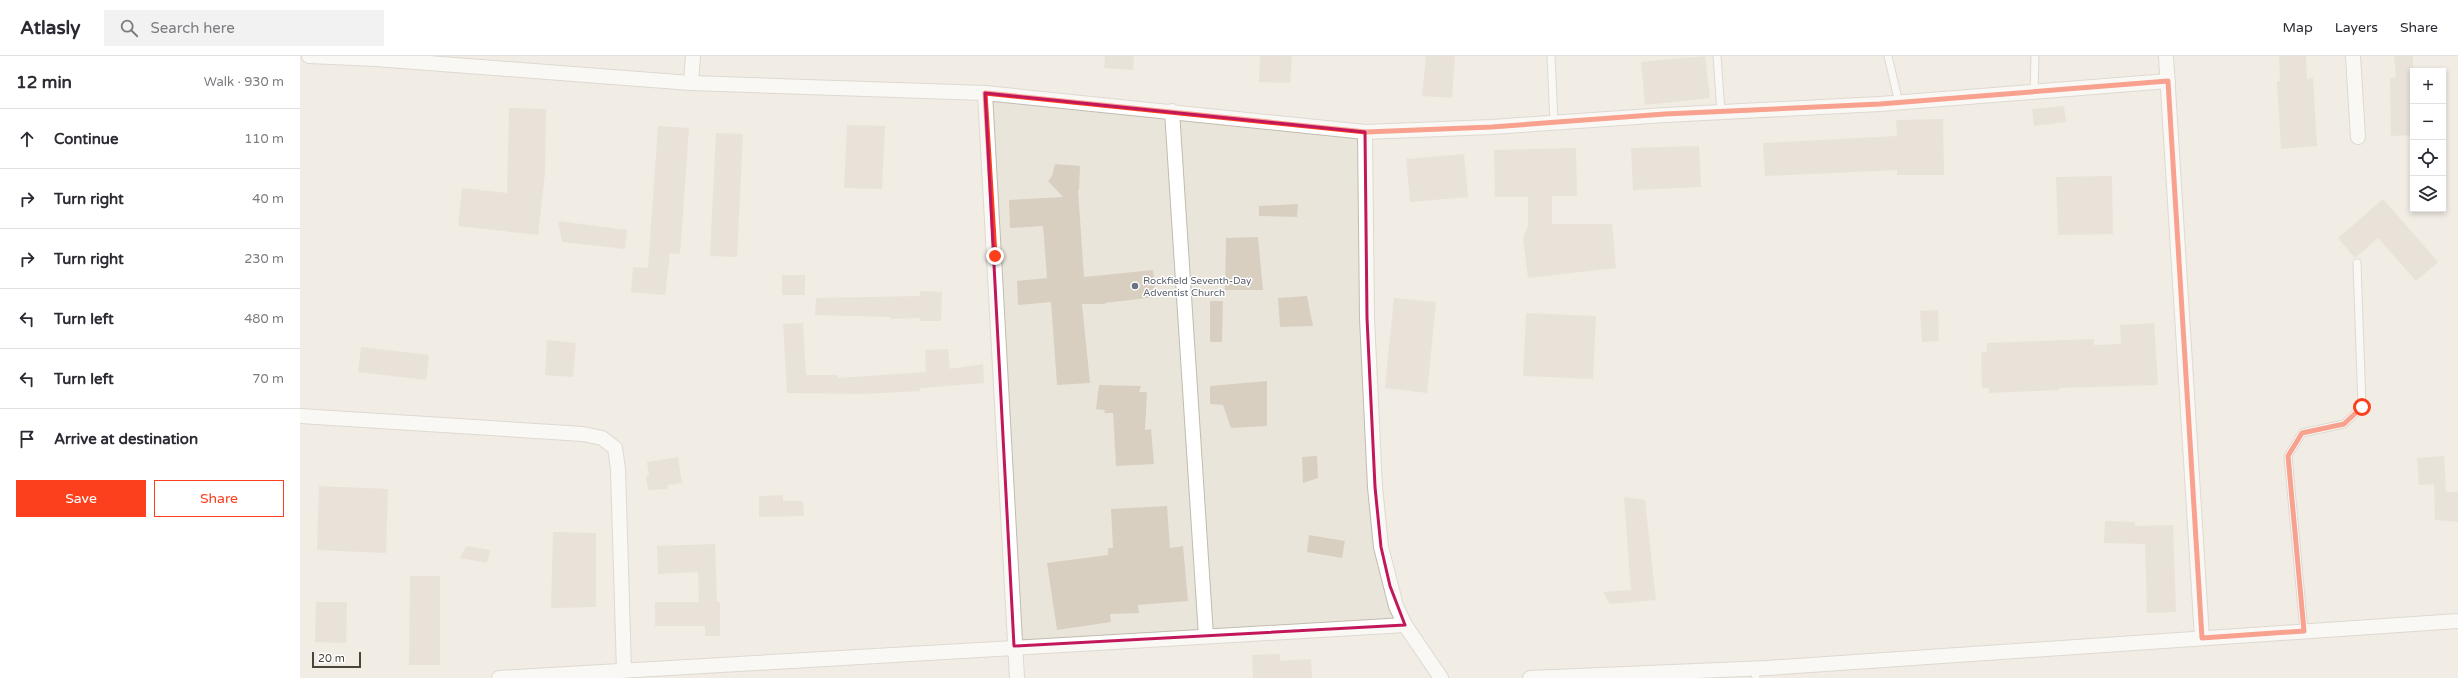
<!DOCTYPE html>
<meta charset="utf-8">
<style>
:root{--surface:#fff;--page:#f2f2f3;--text:#2b2b33;--muted:#7c7c81;--line:#e1e1e2;--accent:#fc3f1d}
body{margin:0;font-family:"Varela Round",sans-serif;background:var(--page);color:var(--text)}
.controls{position:absolute;right:12px;top:12px;display:grid;overflow:hidden;border-radius:0px;box-shadow:0 2px 6px #0003}
.controls button{width:36px;height:36px;display:grid;place-items:center;padding:0;border:0;border-bottom:1px solid var(--line);background:var(--surface);color:var(--text);font:20px sans-serif}
.scale{position:absolute;left:12px;bottom:10px;width:49px;box-sizing:border-box;padding-left:4px;border:2px solid #4b4439;border-top:0;font-size:11px;line-height:14px;white-space:nowrap;color:#4b4439;-webkit-text-stroke:3px #fff;paint-order:stroke}
.stop{position:absolute;width:12px;height:12px;margin:-9px;border:3px solid #fc3f1d;border-radius:50%;background:#fff}
.stop.end{background:#fc3f1d;border-color:#fff;box-shadow:0 1px 4px #0008}
.list{margin:0;padding:0;list-style:none}
h2{display:flex;justify-content:space-between;align-items:center;height:52px;margin:0;padding:0 16px;font-size:17px}
h2 small{font-size:13px;font-weight:400;color:var(--muted)}
.list li{display:grid;grid-template-columns:26px 1fr auto;gap:12px;align-items:center;box-sizing:border-box;height:60px;padding:0 16px;border-top:1px solid var(--line)}
.list b{display:block;font-size:15px;white-space:nowrap}
.list em{font-size:13px;font-style:normal;color:var(--muted)}
.actions{display:flex;gap:8px;padding:12px 16px}
.actions a{flex:1;padding:9px 0;border:1px solid var(--accent);border-radius:0px;text-align:center;font-size:14px;color:var(--accent)}
.actions .main{background:var(--accent);color:#fff}
.icon{flex:none;width:22px;height:22px;fill:none;stroke:currentColor;stroke-width:2;stroke-linecap:round;stroke-linejoin:round}
.map{position:relative;flex:none;width:2158px;height:622px;overflow:hidden}
header{display:flex;align-items:center;gap:24px;box-sizing:border-box;height:56px;padding:0 20px;background:var(--surface);border-bottom:1px solid var(--line)}
header strong{font-size:19px}
nav{display:flex;gap:22px;margin-inline-start:auto;font-size:14px}
.search{width:280px;height:36px;background:var(--page);display:flex;align-items:center;gap:10px;box-sizing:border-box;padding:0 14px;border-radius:0px;color:var(--muted);font-size:15px}
main{display:flex}
aside{flex:1;background:var(--surface)}
.map>svg:first-child{display:block}
</style>
<header>
<strong>Atlasly</strong>
<div class="search"><svg class="icon" aria-label="search" viewBox="0 0 24 24"><circle cx="10" cy="10" r="6"/><path d="M15 15l6 6"/></svg>Search here</div>
<nav><a>Map</a><a>Layers</a><a>Share</a></nav>
</header>
<main>
<aside>
<h2>12 min<small>Walk · 930 m</small></h2>
<ul class="list">
<li><svg class="icon" aria-label="ahead" viewBox="0 0 24 24"><path d="M12 20V5M6 11l6-6 6 6"/></svg><div><b>Continue</b></div><em>110 m</em></li>
<li><svg class="icon" aria-label="right" viewBox="0 0 24 24"><path d="M7 20v-9h11M14 6l5 5-5 5"/></svg><div><b>Turn right</b></div><em>40 m</em></li>
<li><svg class="icon" aria-label="right" viewBox="0 0 24 24"><path d="M7 20v-9h11M14 6l5 5-5 5"/></svg><div><b>Turn right</b></div><em>230 m</em></li>
<li><svg class="icon" aria-label="left" viewBox="0 0 24 24"><path d="M17 20v-9H6M10 6l-5 5 5 5"/></svg><div><b>Turn left</b></div><em>480 m</em></li>
<li><svg class="icon" aria-label="left" viewBox="0 0 24 24"><path d="M17 20v-9H6M10 6l-5 5 5 5"/></svg><div><b>Turn left</b></div><em>70 m</em></li>
<li><svg class="icon" aria-label="arrive" viewBox="0 0 24 24"><path d="M6 21V4h12l-3 4 3 4H6"/></svg><div><b>Arrive at destination</b></div></li>
</ul>
<div class="actions"><a class="main">Save</a><a>Share</a></div>
</aside>
<div class="map">
<svg width="2158" height="622" viewBox="0 0 2158 622">
<rect width="100%" height="100%" fill="#f6f3ec"/>
<path fill="#eae5da" fill-rule="evenodd" d="M0,0H2158V622H0ZM2113,15H2143V153H2113Z"/>
<g fill="#d8cfc1">
<path d="M805,0H834L833,14L804,12Z"/>
<path d="M960,0H992L990,27L959,26Z"/>
<path d="M1126,0H1155L1152,42L1122,40Z"/>
<path d="M1405,0L1410,42L1345,49L1341,6Z"/>
<path d="M1979,0H2006L2007,23L2013,22L2017,90L1981,93L1977,25H1980Z"/>
<path d="M2094,0H2113V79L2091,80L2090,22L2096,21Z"/>
<path d="M1764,50L1766,66L1734,70L1732,53Z"/>
<path d="M209,52L246,53L245,118L238,179L158,170L162,132L207,137Z"/>
<path d="M1643,63L1644,119H1597V114L1465,120L1463,87L1597,80L1596,64Z"/>
<path d="M547,69L585,70L582,133L544,132Z"/>
<path d="M358,70L389,72L380,198L370,197L365,239L331,236L333,211L348,212Z"/>
<path d="M416,77L443,78L437,201L410,200Z"/>
<path d="M1399,90L1401,131L1333,134L1331,92Z"/>
<path d="M1276,92L1277,140H1252V168H1312L1316,212L1228,222L1223,183L1228,170V141H1195L1194,94Z"/>
<path d="M1164,98L1168,141L1110,146L1106,103Z"/>
<path d="M755,108L780,110L779,134H778L784,221L853,214L856,241L805,247V248H782L790,327L757,329L751,246L718,249L717,225L747,222L743,170L710,172L709,144L763,141L748,125L752,120Z"/>
<path d="M1812,120L1813,178L1758,179L1756,121Z"/>
<path d="M2083,143L2138,206L2116,225L2078,182L2055,202L2038,182Z"/>
<path d="M998,148L997,161L959,160V150Z"/>
<path d="M258,165L327,174L325,193L262,186Z"/>
<path d="M958,181L963,234H925L926,182Z"/>
<rect x="482" y="219" width="23" height="20"/>
<path d="M620,235L642,236L641,265H620V262L590,263V261L515,259L516,242L620,240Z"/>
<path d="M1007,240L1013,270L980,271L978,242Z"/>
<path d="M1094,242L1136,246L1127,337L1085,332Z"/>
<path d="M910,245H923L922,286H910Z"/>
<path d="M1638,254L1639,285L1622,286L1620,255Z"/>
<path d="M1226,257L1296,260L1293,323L1223,320Z"/>
<path d="M503,267L506,319H538V322L626,316L625,294L648,293L650,313L683,308L684,327L620,332V335L563,338L487,337L483,268Z"/>
<path d="M1854,267L1858,329L1759,332V334L1689,337V332H1682L1681,297L1687,295V287L1794,283V289L1821,288L1820,269Z"/>
<path d="M247,284L276,287L273,321L245,319Z"/>
<path d="M61,291L129,299L126,324L58,316Z"/>
<path d="M967,325V370L931,372L923,349L910,348V330Z"/>
<path d="M799,329L841,330L839,336H847L845,374L851,373L854,408L816,410L813,357H804L805,354L796,353Z"/>
<path d="M1017,400L1018,422L1003,427L1002,401Z"/>
<path d="M2144,400L2146,436H2158V466L2135,464L2134,428L2119,429L2117,402Z"/>
<path d="M378,401L382,427L367,429L368,433L348,434L346,420H349L347,406Z"/>
<path d="M19,430L88,433L86,497L17,494Z"/>
<path d="M483,439V445H503L504,460L459,461V440Z"/>
<path d="M1324,441L1345,444L1356,544L1310,548L1303,536L1331,534Z"/>
<path d="M867,450L870,492L883,490L888,545L838,549L839,557L810,558L811,566L757,574L747,507L808,499V492H813L811,453Z"/>
<path d="M1805,465L1835,466V470L1873,469L1876,556L1847,557L1845,488L1804,487Z"/>
<path d="M253,476L296,477V551L251,552Z"/>
<path d="M1009,479L1045,485L1042,502L1007,496Z"/>
<path d="M415,488L417,546H420V580H405V570H355V546H399L398,516L358,518L357,490Z"/>
<path d="M166,490L190,494L187,507L160,502Z"/>
<path d="M110,520H140V609H109Z"/>
<path d="M16,546H47L46,587L15,586Z"/>
<path d="M980,598V605L1011,603L1012,622H953L952,599Z"/>
</g>
<g fill="none" stroke-linecap="round" stroke-linejoin="round">
<g stroke="#c2bbae" stroke-width="9">
<g id="service">
<path d="M1251,0L1254,67"/>
<path d="M1417,0L1421,56"/>
<path d="M1588,0L1599,47"/>
<path d="M1734,36L1735,0"/>
<path d="M2004,575L1988,400L2002,377L2044,368L2062,351L2057,207"/>
<path d="M1454,612L1456,622"/>
</g>
</g>
<g stroke="#c2bbae" stroke-width="16">
<g id="minor">
<path d="M9,0L76,3L391,27L685,37L717,622"/>
<path d="M1866,0L1902,582"/>
<path d="M2053,0L2058,81"/>
<path d="M391,27L393,0"/>
<path d="M685,37L1065,76L1192,71L1365,59L1580,48L1868,25"/>
<path d="M872,55L906,580"/>
<path d="M1065,76L1067,262L1075,431L1081,491L1096,550L1105,569L1141,622"/>
<path d="M0,360L283,378L302,382L315,392L318,413L324,614"/>
<path d="M199,622L1105,569"/>
<path d="M1230,622L1467,612L2158,565"/>
</g>
</g>
<use href="#service" stroke="#fff" stroke-width="7"/>
<use href="#minor" stroke="#fff" stroke-width="14"/>
</g>
<g fill="none" stroke-linecap="round" stroke-linejoin="round">
<path stroke="#fc3f1d" stroke-width="5" d="M695,200L685,37L1066,76L1192,71L1365,58L1580,48L1868,25L1902,582L2004,575L1988,400L2002,377L2044,368L2062,351"/>
</g>
<path d="M0 0H2158V622H0ZM685,37L1065,76L1067,262L1075,431L1081,491L1090,530L1105,569L714,590Z" fill="#f6f3ec" fill-opacity=".55" fill-rule="evenodd"/>
<path fill="none" stroke="#c2185b" stroke-width="3" stroke-linejoin="round" d="M685,37L1065,76L1067,262L1075,431L1081,491L1090,530L1105,569L714,590Z"/>
<circle fill="#6b7280" stroke="#fff" stroke-width="1.5" cx="835" cy="230" r="4"/>
<g text-anchor="middle" stroke-width="3" stroke-linejoin="round" paint-order="stroke">
<g font-size="10" fill="#5b616d" stroke="#fff" text-anchor="start">
<text x="843" y="228">Rockfield Seventh-Day<tspan x="843" dy="12">Adventist Church</tspan></text>
</g>
</g>
</svg>
<div class="controls">
<button>+</button>
<button>−</button>
<button><svg class="icon" aria-label="locate" viewBox="0 0 24 24"><circle cx="12" cy="12" r="6"/><path d="M12 2v4M12 18v4M2 12h4M18 12h4"/></svg></button>
<button><svg class="icon" aria-label="layers" viewBox="0 0 24 24"><path d="M12 4l9 5-9 5-9-5zM3 14l9 5 9-5"/></svg></button>
</div>
<div class="scale">20 m</div>
<div class="stop" style="left:2062px;top:351px"></div>
<div class="stop end" style="left:695px;top:200px"></div>
</div>
</main>
